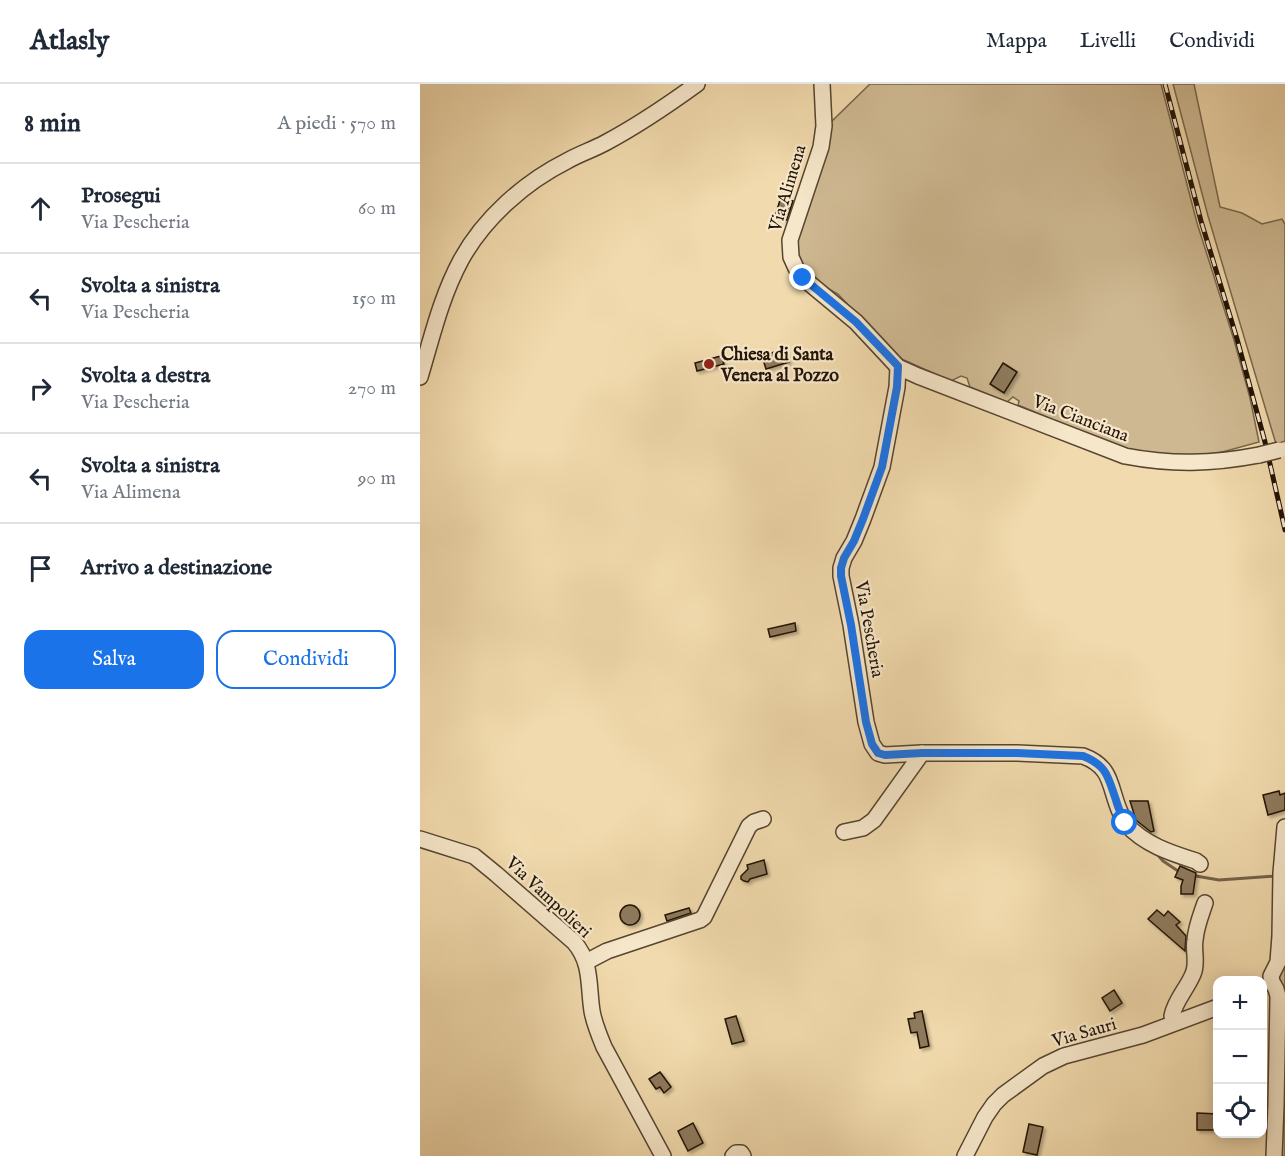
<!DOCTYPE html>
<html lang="it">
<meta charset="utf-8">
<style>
:root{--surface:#fff;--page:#f2f2f3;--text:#1f2937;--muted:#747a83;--line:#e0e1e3;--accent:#1a73e8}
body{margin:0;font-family:"IM FELL English",serif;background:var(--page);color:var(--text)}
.controls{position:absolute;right:18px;bottom:18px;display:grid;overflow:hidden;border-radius:12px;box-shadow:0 3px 15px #0003}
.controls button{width:54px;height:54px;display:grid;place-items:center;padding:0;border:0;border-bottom:2px solid var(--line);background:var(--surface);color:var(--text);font:30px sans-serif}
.stop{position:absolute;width:18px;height:18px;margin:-14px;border:4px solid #1a73e8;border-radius:50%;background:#fff}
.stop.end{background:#1a73e8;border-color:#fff;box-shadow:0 2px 6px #0008}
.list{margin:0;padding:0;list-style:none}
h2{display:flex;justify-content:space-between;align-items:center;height:78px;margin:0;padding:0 24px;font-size:26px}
h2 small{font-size:20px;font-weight:400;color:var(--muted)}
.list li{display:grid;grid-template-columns:39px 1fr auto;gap:18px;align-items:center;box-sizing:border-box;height:90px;padding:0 24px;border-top:2px solid var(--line)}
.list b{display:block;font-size:22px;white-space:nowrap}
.list p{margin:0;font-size:20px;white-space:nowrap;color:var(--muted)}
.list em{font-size:20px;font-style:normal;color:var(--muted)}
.actions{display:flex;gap:12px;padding:18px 24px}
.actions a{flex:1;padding:14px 0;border:2px solid var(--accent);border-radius:18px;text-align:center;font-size:21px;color:var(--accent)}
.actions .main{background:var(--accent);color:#fff}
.icon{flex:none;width:33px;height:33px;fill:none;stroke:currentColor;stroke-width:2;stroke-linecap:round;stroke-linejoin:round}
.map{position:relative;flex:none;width:865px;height:1072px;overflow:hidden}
header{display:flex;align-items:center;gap:36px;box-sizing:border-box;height:84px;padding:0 30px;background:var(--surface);border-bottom:2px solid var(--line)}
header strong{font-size:28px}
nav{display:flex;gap:33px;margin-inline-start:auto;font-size:21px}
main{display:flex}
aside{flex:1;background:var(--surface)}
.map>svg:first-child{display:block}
</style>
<header>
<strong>Atlasly</strong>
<nav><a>Mappa</a><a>Livelli</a><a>Condividi</a></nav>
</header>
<main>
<aside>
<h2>8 min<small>A piedi · 570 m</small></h2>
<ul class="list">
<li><svg class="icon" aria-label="ahead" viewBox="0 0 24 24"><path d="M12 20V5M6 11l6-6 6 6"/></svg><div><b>Prosegui</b><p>Via Pescheria</p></div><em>60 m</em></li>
<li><svg class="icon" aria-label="left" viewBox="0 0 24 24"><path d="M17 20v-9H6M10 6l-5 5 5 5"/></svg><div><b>Svolta a sinistra</b><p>Via Pescheria</p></div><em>150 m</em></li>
<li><svg class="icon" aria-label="right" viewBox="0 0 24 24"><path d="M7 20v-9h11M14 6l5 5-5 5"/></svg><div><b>Svolta a destra</b><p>Via Pescheria</p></div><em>270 m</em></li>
<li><svg class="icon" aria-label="left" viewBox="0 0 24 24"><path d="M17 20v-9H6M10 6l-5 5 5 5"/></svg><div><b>Svolta a sinistra</b><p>Via Alimena</p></div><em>90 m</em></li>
<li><svg class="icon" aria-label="arrive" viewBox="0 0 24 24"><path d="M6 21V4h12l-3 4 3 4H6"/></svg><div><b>Arrivo a destinazione</b></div></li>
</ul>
<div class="actions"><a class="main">Salva</a><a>Condividi</a></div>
</aside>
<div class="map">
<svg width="865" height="1072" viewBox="0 0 865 1072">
<defs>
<filter id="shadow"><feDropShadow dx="2.5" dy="2.5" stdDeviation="1.5" flood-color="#0004"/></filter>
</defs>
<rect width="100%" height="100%" fill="#f1daad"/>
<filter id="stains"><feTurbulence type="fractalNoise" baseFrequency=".00333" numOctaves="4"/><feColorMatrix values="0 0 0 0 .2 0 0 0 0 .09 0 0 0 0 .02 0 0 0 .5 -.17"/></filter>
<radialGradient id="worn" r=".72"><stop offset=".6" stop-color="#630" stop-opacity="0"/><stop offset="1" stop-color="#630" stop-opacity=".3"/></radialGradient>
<g fill="#ceb891" stroke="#78664c" stroke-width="1.5">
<path d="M450,0H741L777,139L814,256L830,314L839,358L795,370L770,372L710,368L598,321L599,317L593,313L587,318L550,303L547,294L541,292L531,297L477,273L418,210L396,198L382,185L374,168L409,40Z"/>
<path d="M753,0H774L800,123L822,129L842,140L862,135L865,140V357L856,360L788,132Z"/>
<path d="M865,797V1072H858L857,897Z"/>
</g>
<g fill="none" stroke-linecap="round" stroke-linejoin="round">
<g stroke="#746248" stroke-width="3">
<path d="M737,770L743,777L758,787"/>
<path d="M776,792L799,796L857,792"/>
</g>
</g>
<g fill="#8e7a5d" stroke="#221306" stroke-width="1.5" filter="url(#shadow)">
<path d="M361,113L373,117L367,136L355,132Z"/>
<path d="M364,265L369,278L346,285L342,272Z"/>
<path d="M301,272L304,280L277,287L275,279Z"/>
<path d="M583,279L597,288L584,309L570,300Z"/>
<path d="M375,539L376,547L350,553L348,545Z"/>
<path d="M859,707L860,711L865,709V726L848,731L843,711Z"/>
<path d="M710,717H728L734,747L731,748L716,736Z"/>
<path d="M344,776L347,790L330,795L328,798L324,797L321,795V792L328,785L327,781Z"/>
<path d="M760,782L776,789L773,810H761V802L763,796L755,793Z"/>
<circle cx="210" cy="831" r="10"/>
<path d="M269,824L271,829L247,837L245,831Z"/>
<path d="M737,826L744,832L748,827L760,838L756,841L766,852L765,867L728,835Z"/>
<path d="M694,906L702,919L690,927L682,914Z"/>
<path d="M502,927L509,962L500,964L497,948L491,949L488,935L495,934L494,929Z"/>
<path d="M316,932L324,957L312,960L305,935Z"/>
<path d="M240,988L251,1003L244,1009L240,1003L236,1005L229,995Z"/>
<path d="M777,1029L798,1030V1046H777Z"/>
<path d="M273,1039L283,1059L268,1067L258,1047Z"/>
<path d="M609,1040L623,1043L617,1071L603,1068Z"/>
</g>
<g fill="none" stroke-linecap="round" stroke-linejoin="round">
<g stroke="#564530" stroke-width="18">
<g id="minor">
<path d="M402,0L404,42L401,63L370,156L371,173L376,184L383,194L436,238L478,283L498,292L705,372C752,381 792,380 839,371"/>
<path d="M478,283L477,303L462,383L443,435L434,457L424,474L421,484V492L431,541L446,638L452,660L458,669L465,671L502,669H597L663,672C693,683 689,703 700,728C702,732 703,737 706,740C725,761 751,769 776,777L780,780"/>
<path d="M0,293C12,253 21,213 41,176C64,134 105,98 147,77C159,70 172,66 185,59C217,42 248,21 277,0"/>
<path d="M424,748L443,744L454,736L502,669"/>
<path d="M0,755L54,772L76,790L154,858C172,879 168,901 172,927C174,939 179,951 184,963L243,1072"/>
<path d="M166,878L187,867L280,836L284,833L329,742L334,738L343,735"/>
<path d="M755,938L752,932C755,916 767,905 773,890C778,879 773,867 775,856C776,843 781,831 785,819"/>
<path d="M313,1072L316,1069H321L323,1072"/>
<path d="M545,1072L565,1033L574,1020L583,1011L623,982L644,972L723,951L798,923"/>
<path d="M854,1072L856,1021L858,912L856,905L852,898L851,892L858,878L860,852L861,789L865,743"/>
</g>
</g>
<use href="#minor" stroke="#f6e7ca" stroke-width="15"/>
<g stroke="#221306" stroke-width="5">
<path id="rail" d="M745,0L781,137L817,255L845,358L865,446"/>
</g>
<use href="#rail" stroke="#f6e7ca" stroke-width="3" stroke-dasharray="9" stroke-linecap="butt"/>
<g stroke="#564530" stroke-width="18" stroke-linecap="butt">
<path id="minor-bridge" d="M839,371L859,366"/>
</g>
<use href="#minor-bridge" stroke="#f6e7ca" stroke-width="15"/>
</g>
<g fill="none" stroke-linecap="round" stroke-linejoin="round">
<path stroke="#1a73e8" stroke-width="8" d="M383,194L436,238L478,282L477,303L462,383L443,435L434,457L424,474L421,484V492L431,541L446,638L452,660L458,669L465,671L502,669H597L663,672C688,682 688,694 696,716C698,724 702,732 705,739"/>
</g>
<circle fill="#8f2418" stroke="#f6e7ca" stroke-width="2" cx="289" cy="280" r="6"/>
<g text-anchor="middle" stroke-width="4.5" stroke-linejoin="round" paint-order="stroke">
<g font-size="18" fill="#221306" stroke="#f6e7ca">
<text transform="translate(367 104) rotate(-73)" y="6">Via Alimena</text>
<text transform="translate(661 334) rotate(21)" y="6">Via Cianciana</text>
<text transform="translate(450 545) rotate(80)" y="6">Via Pescheria</text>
<text transform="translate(129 813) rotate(43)" y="6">Via Vampolieri</text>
<text transform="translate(664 948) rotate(-16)" y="6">Via Sauri</text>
</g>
<g font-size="18" font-weight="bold" fill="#221306" stroke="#f6e7ca" text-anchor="start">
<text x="301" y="276">Chiesa di Santa<tspan x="301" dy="21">Venera al Pozzo</tspan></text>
</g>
</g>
<rect width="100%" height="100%" filter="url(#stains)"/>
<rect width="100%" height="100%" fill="url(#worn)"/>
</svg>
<div class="controls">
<button>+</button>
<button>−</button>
<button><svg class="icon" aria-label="locate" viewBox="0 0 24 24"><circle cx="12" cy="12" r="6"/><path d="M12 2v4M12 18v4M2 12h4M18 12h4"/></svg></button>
</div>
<div class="stop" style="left:705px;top:739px"></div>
<div class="stop end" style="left:383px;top:194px"></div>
</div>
</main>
